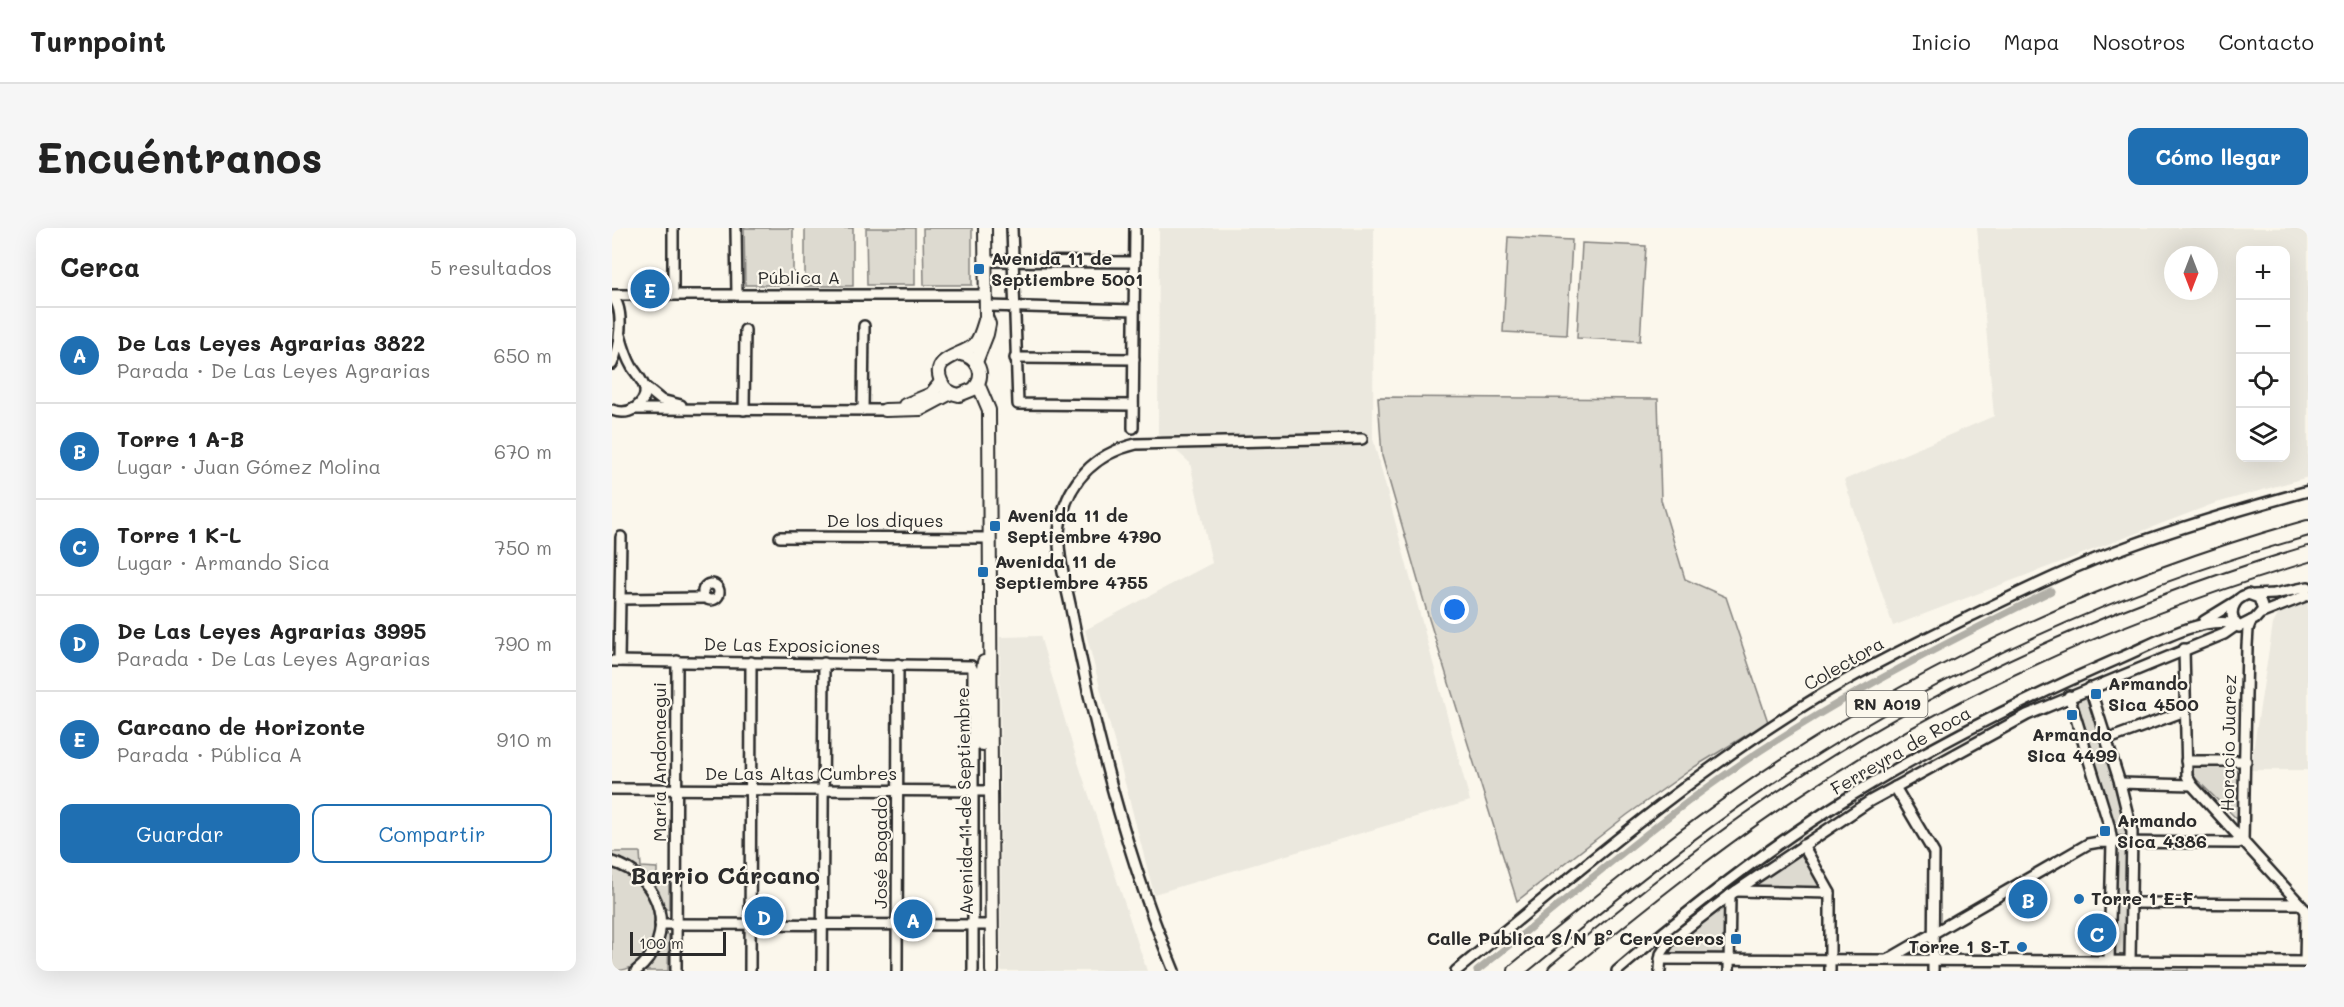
<!DOCTYPE html>
<html lang="es">
<meta charset="utf-8">
<style>
:root{--surface:#fff;--page:#f6f6f6;--text:#222;--muted:#767676;--line:#e0e0e0;--accent:#1f6fb2}
body{margin:0;font-family:Mali,sans-serif;background:var(--page);color:var(--text)}
.controls{position:absolute;right:18px;top:18px;display:grid;overflow:hidden;border-radius:12px;box-shadow:0 6px 24px #0002}
.controls button{width:54px;height:54px;display:grid;place-items:center;padding:0;border:0;border-bottom:2px solid var(--line);background:var(--surface);color:var(--text);font:30px sans-serif}
.compass{position:absolute;left:1552px;top:18px;width:54px;height:54px;border-radius:50%;background:var(--surface);box-shadow:0 6px 24px #0002;rotate:180deg}
.scale{position:absolute;left:18px;bottom:15px;width:96px;box-sizing:border-box;padding-left:6px;border:3px solid #2b2b2b;border-top:0;font-size:16px;line-height:21px;white-space:nowrap;color:#2b2b2b;-webkit-text-stroke:4px #fbf7ec;paint-order:stroke}
.you{position:absolute;left:843px;top:382px;width:21px;height:21px;margin:-15px;border:4px solid #fff;border-radius:50%;background:#1a73e8;box-shadow:0 0 0 9px #1a73e833}
.badge{display:grid;place-items:center;width:39px;height:39px;border-radius:50%;background:var(--accent);color:#fff;font-size:20px;font-weight:700}
.pin{position:absolute;translate:-50% -50%;border:3px solid #fff;box-shadow:0 2px 6px #0006}
.list{margin:0;padding:0;list-style:none}
h2{display:flex;justify-content:space-between;align-items:center;height:78px;margin:0;padding:0 24px;font-size:26px}
h2 small{font-size:20px;font-weight:400;color:var(--muted)}
.list li{display:grid;grid-template-columns:39px 1fr auto;gap:18px;align-items:center;box-sizing:border-box;height:96px;padding:0 24px;border-top:2px solid var(--line)}
.list b{display:block;font-size:22px;white-space:nowrap}
.list p{margin:0;font-size:20px;white-space:nowrap;color:var(--muted)}
.list em{font-size:20px;font-style:normal;color:var(--muted)}
.actions{display:flex;gap:12px;padding:18px 24px}
.actions a{flex:1;padding:14px 0;border:2px solid var(--accent);border-radius:12px;text-align:center;font-size:21px;color:var(--accent)}
.actions .main{background:var(--accent);color:#fff}
.icon{flex:none;width:33px;height:33px;fill:none;stroke:currentColor;stroke-width:2;stroke-linecap:round;stroke-linejoin:round}
.map{position:relative;flex:none;width:1696px;height:743px;overflow:hidden;border-radius:12px}
header{display:flex;align-items:center;gap:36px;box-sizing:border-box;height:84px;padding:0 30px;background:var(--surface);border-bottom:2px solid var(--line)}
header strong{font-size:28px}
nav{display:flex;gap:33px;margin-inline-start:auto;font-size:21px}
.intro{display:flex;align-items:center;justify-content:space-between;box-sizing:border-box;height:144px;padding:0 36px}
h1{margin:0;font-size:42px}
.button{padding:15px 27px;border-radius:12px;background:var(--accent);color:#fff;font-size:21px;font-weight:700}
main{display:flex;gap:36px;padding:0 36px}
aside{flex:1;background:var(--surface);border-radius:12px;box-shadow:0 6px 24px #0002}
.map>svg:first-child{display:block}
</style>
<header>
<strong>Turnpoint</strong>
<nav><a>Inicio</a><a>Mapa</a><a>Nosotros</a><a>Contacto</a></nav>
</header>
<div class="intro"><h1>Encuéntranos</h1><a class="button">Cómo llegar</a></div>
<main>
<aside>
<h2>Cerca<small>5 resultados</small></h2>
<ul class="list">
<li><span class="badge">A</span><div><b>De Las Leyes Agrarias 3822</b><p>Parada · De Las Leyes Agrarias</p></div><em>650 m</em></li>
<li><span class="badge">B</span><div><b>Torre 1 A-B</b><p>Lugar · Juan Gómez Molina</p></div><em>670 m</em></li>
<li><span class="badge">C</span><div><b>Torre 1 K-L</b><p>Lugar · Armando Sica</p></div><em>750 m</em></li>
<li><span class="badge">D</span><div><b>De Las Leyes Agrarias 3995</b><p>Parada · De Las Leyes Agrarias</p></div><em>790 m</em></li>
<li><span class="badge">E</span><div><b>Carcano de Horizonte</b><p>Parada · Pública A</p></div><em>910 m</em></li>
</ul>
<div class="actions"><a class="main">Guardar</a><a>Compartir</a></div>
</aside>
<div class="map">
<svg width="1696" height="743" viewBox="0 0 1696 743">
<rect width="100%" height="100%" fill="#fbf7ec"/>
<filter id="ink" filterUnits="userSpaceOnUse"><feTurbulence type="fractalNoise" baseFrequency=".0167" numOctaves="2"/><feDisplacementMap in="SourceGraphic" scale="12" xChannelSelector="R" yChannelSelector="G"/><feConvolveMatrix kernelMatrix="1 2 1 2 8 2 1 2 1" color-interpolation-filters="sRGB"/></filter>
<g filter="url(#ink)">
<g fill="#ebe8de" fill-rule="evenodd">
<path d="M547,0H762L761,211L858,573L542,666L473,402L600,335L578,235L546,206Z"/>
<path d="M1365,0H1696V249L1601,276L1281,398L1232,252L1382,188ZM1674,22V230H1628V22ZM1561,27H1597V63H1561Z"/>
<path d="M1696,375V542H1638L1661,396L1669,381Z"/>
<path d="M428,408L460,516L535,743H389L388,409Z"/>
</g>
<g fill="#dddad0" stroke="#84827e" stroke-width="1.5">
<path d="M132,0H181V57H133Z"/>
<rect x="193" y="0" width="48" height="58"/>
<path d="M254,0H303V57H255Z"/>
<path d="M311,0H360V57H312Z"/>
<path d="M896,9L960,12L955,107L891,104Z"/>
<path d="M970,15L1034,18L1028,113L965,110Z"/>
<path d="M766,169L1046,171L1049,272L1073,351L1114,369L1156,494L1084,538L1015,587L905,673L817,391L770,228Z"/>
<path d="M1474,461L1497,536L1516,610H1505L1463,466Z"/>
<path d="M1580,537H1625L1629,541L1627,593L1578,545L1577,539Z"/>
<path d="M1503,621L1518,622L1513,731H1500Z"/>
<path d="M0,624H28L29,639L45,640V649H57V681H50C42,656 28,636 0,630Z"/>
<path d="M1189,625L1210,657L1208,659H1137Z"/>
<path d="M0,639C57,654 56,743 0,743Z"/>
<path d="M1112,678V727H1060L1058,725L1059,721Z"/>
<path d="M50,707H57L56,743H29Z"/>
<path d="M1314,715L1318,716V728L1292,729L1293,726Z"/>
<rect x="1518" y="733" width="58" height="10"/>
</g>
<g fill="none" stroke-linecap="round" stroke-linejoin="round">
<path stroke="#b1afa7" stroke-width="7" d="M865,743C938,685 1010,623 1085,567C1194,486 1317,423 1439,363"/>
<g stroke="#2b2b2b" stroke-width="14">
<g id="minor">
<path d="M124,0L125,67"/>
<path d="M400,0L406,176L521,177"/>
<path d="M374,33L523,34"/>
<path d="M0,67H374"/>
<path d="M61,67V0"/>
<path d="M0,68C14,82 7,120 0,136"/>
<path d="M374,78L522,82"/>
<path d="M403,130L522,131"/>
<path d="M33,159L49,172L69,177"/>
<path d="M21,181L273,182"/>
<path d="M0,182C8,185 16,185 23,180C43,165 29,152 20,139C14,129 11,118 8,107"/>
<path d="M132,182L133,102"/>
<path d="M251,182L252,98"/>
<path d="M521,200L523,0"/>
<path d="M168,309L377,310"/>
<circle cx="99" cy="364" r="8"/>
<path d="M1636,366L1647,370L1651,382L1643,391L1627,399C1614,387 1621,371 1636,366Z"/>
<path d="M1642,367L1662,366L1696,359"/>
<path d="M8,371L93,370"/>
<path d="M1650,385L1696,367"/>
<path d="M1592,393L1623,374"/>
<path d="M1572,421L1575,548L1580,557L1696,685"/>
<path d="M0,433L359,438L361,442V743"/>
<path d="M7,433L9,309"/>
<path d="M1478,460L1508,555L1520,604L1518,733"/>
<path d="M1457,468L1497,597L1500,614L1497,733"/>
<path d="M1494,512L1573,483"/>
<path d="M1574,533H1634"/>
<path d="M1508,555L1580,557"/>
<path d="M1283,559L1322,625L1321,743"/>
<path d="M0,561L379,563"/>
<path d="M1631,613L1635,418L1636,401L1639,393"/>
<path d="M1191,617L1218,665V743"/>
<path d="M0,634C50,648 67,710 24,743"/>
<path d="M1124,663L1218,665"/>
<path d="M1520,675L1688,676"/>
<path d="M48,696L380,697"/>
<path d="M1048,731L1696,734"/>
<path d="M1275,732L1476,616L1487,614L1626,615L1631,613"/>
<path d="M1693,734L1694,682"/>
<path d="M64,743L65,433"/>
<path d="M138,743L139,434"/>
<path d="M210,743L212,435"/>
<path d="M285,743L286,436"/>
<path d="M562,743C515,630 483,505 460,386C455,358 443,324 448,296C456,254 482,226 524,216L750,211"/>
<path d="M844,743C963,646 1080,544 1212,465C1259,437 1308,413 1357,389C1411,363 1464,337 1520,317C1578,296 1637,279 1696,263"/>
<path d="M1005,743C1078,681 1155,620 1237,569C1323,516 1415,470 1508,430C1542,416 1586,388 1623,396"/>
<path d="M1048,743L1049,726L1057,714L1118,667L1258,573L1415,487L1612,406L1625,397"/>
<path d="M1117,743L1118,667"/>
</g>
</g>
<g stroke="#2b2b2b" stroke-width="16">
<g id="major">
<path d="M349,126C367,130 374,147 362,161L347,167C339,165 332,162 329,153C318,128 352,128 363,116C369,109 371,98 374,89"/>
<path d="M364,134L375,106L377,96L374,89L373,0"/>
<path d="M366,156L377,182L380,743"/>
<path d="M293,177L319,166L329,154"/>
<path d="M273,182L309,181L339,165"/>
<path d="M370,516L369,455L372,434"/>
</g>
</g>
<g stroke="#2b2b2b" stroke-width="18">
<g id="highway">
<path d="M904,743C990,673 1075,603 1167,542C1329,435 1509,352 1696,300"/>
<path d="M944,743C1020,681 1096,619 1179,564C1338,458 1513,381 1696,326"/>
</g>
</g>
<use href="#minor" stroke="#fbf7ec" stroke-width="9"/>
<use href="#major" stroke="#fbf7ec" stroke-width="12"/>
<use href="#highway" stroke="#fbf7ec" stroke-width="14"/>
</g>
</g>
<g fill="#1f6fb2" stroke="#fbf7ec" stroke-width="2">
<rect x="361" y="35" width="12" height="12" rx="3"/>
<rect x="377" y="292" width="12" height="12" rx="3"/>
<rect x="365" y="338" width="12" height="12" rx="3"/>
<rect x="1478" y="460" width="12" height="12" rx="3"/>
<rect x="1454" y="481" width="12" height="12" rx="3"/>
<rect x="1487" y="597" width="12" height="12" rx="3"/>
<circle cx="1467" cy="671" r="6"/>
<rect x="1118" y="705" width="12" height="12" rx="3"/>
<circle cx="1410" cy="719" r="6"/>
</g>
<g text-anchor="middle" stroke-width="4.5" stroke-linejoin="round" paint-order="stroke">
<rect fill="#fbf7ec" stroke="#696865" stroke-width="1.5" x="1234.5" y="463" width="81" height="26" rx="4.5"/>
<g font-size="16" font-weight="bold" fill="#2b2b2b">
<text x="1275" y="482">RN A019</text>
</g>
<g font-size="18" font-weight="bold" fill="#2b2b2b" stroke="#fbf7ec" text-anchor="start">
<text x="379" y="37">Avenida 11 de<tspan x="379" dy="21">Septiembre 5001</tspan></text>
<text x="395" y="294">Avenida 11 de<tspan x="395" dy="21">Septiembre 4790</tspan></text>
<text x="383" y="340">Avenida 11 de<tspan x="383" dy="21">Septiembre 4755</tspan></text>
<text x="1496" y="462">Armando<tspan x="1496" dy="21">Sica 4500</tspan></text>
<text x="1460" y="513" text-anchor="middle">Armando<tspan x="1460" dy="21">Sica 4499</tspan></text>
<text x="1505" y="599">Armando<tspan x="1505" dy="21">Sica 4386</tspan></text>
<text x="1479" y="677">Torre 1 E-F</text>
<text x="1112" y="717" text-anchor="end">Calle Publica S/N B° Cerveceros</text>
<text x="1398" y="725" text-anchor="end">Torre 1 S-T</text>
</g>
<g font-size="18" fill="#2b2b2b" stroke="#fbf7ec">
<text x="187" y="56">Pública A</text>
<text x="273" y="299">De los diques</text>
<text transform="translate(180 418) rotate(1)" y="6">De Las Exposiciones</text>
<text transform="translate(1232 436) rotate(-30)" y="6">Colectora</text>
<text transform="translate(1617 515) rotate(-89)" y="6">Horacio Juarez</text>
<text transform="translate(1289 523) rotate(-30)" y="6">Ferreyra de Roca</text>
<text transform="translate(48 534) rotate(-90)" y="6">María Andonaegui</text>
<text x="189" y="552">De Las Altas Cumbres</text>
<text transform="translate(353 573) rotate(-91)" y="6">Avenida 11 de Septiembre</text>
<text transform="translate(269 625) rotate(-90)" y="6">José Bogado</text>
</g>
<g font-size="24" font-weight="bold" fill="#2b2b2b" stroke="#fbf7ec">
<text x="113" y="656">Barrio Cárcano</text>
</g>
</g>
</svg>
<div class="controls">
<button>+</button>
<button>−</button>
<button><svg class="icon" aria-label="locate" viewBox="0 0 24 24"><circle cx="12" cy="12" r="6"/><path d="M12 2v4M12 18v4M2 12h4M18 12h4"/></svg></button>
<button><svg class="icon" aria-label="layers" viewBox="0 0 24 24"><path d="M12 4l9 5-9 5-9-5zM3 14l9 5 9-5"/></svg></button>
</div>
<svg class="compass" viewBox="-18 -18 36 36"><path d="M0-13l5 13h-10z" fill="#e53935"/><path d="M0 13l5-13h-10z" fill="#767676"/></svg>
<div class="scale">100 m</div>
<div class="you"></div>
<div class="pin badge" style="left:301px;top:691px">A</div>
<div class="pin badge" style="left:1416px;top:671px">B</div>
<div class="pin badge" style="left:1485px;top:705px">C</div>
<div class="pin badge" style="left:152px;top:688px">D</div>
<div class="pin badge" style="left:38px;top:61px">E</div>
</div>
</main>
